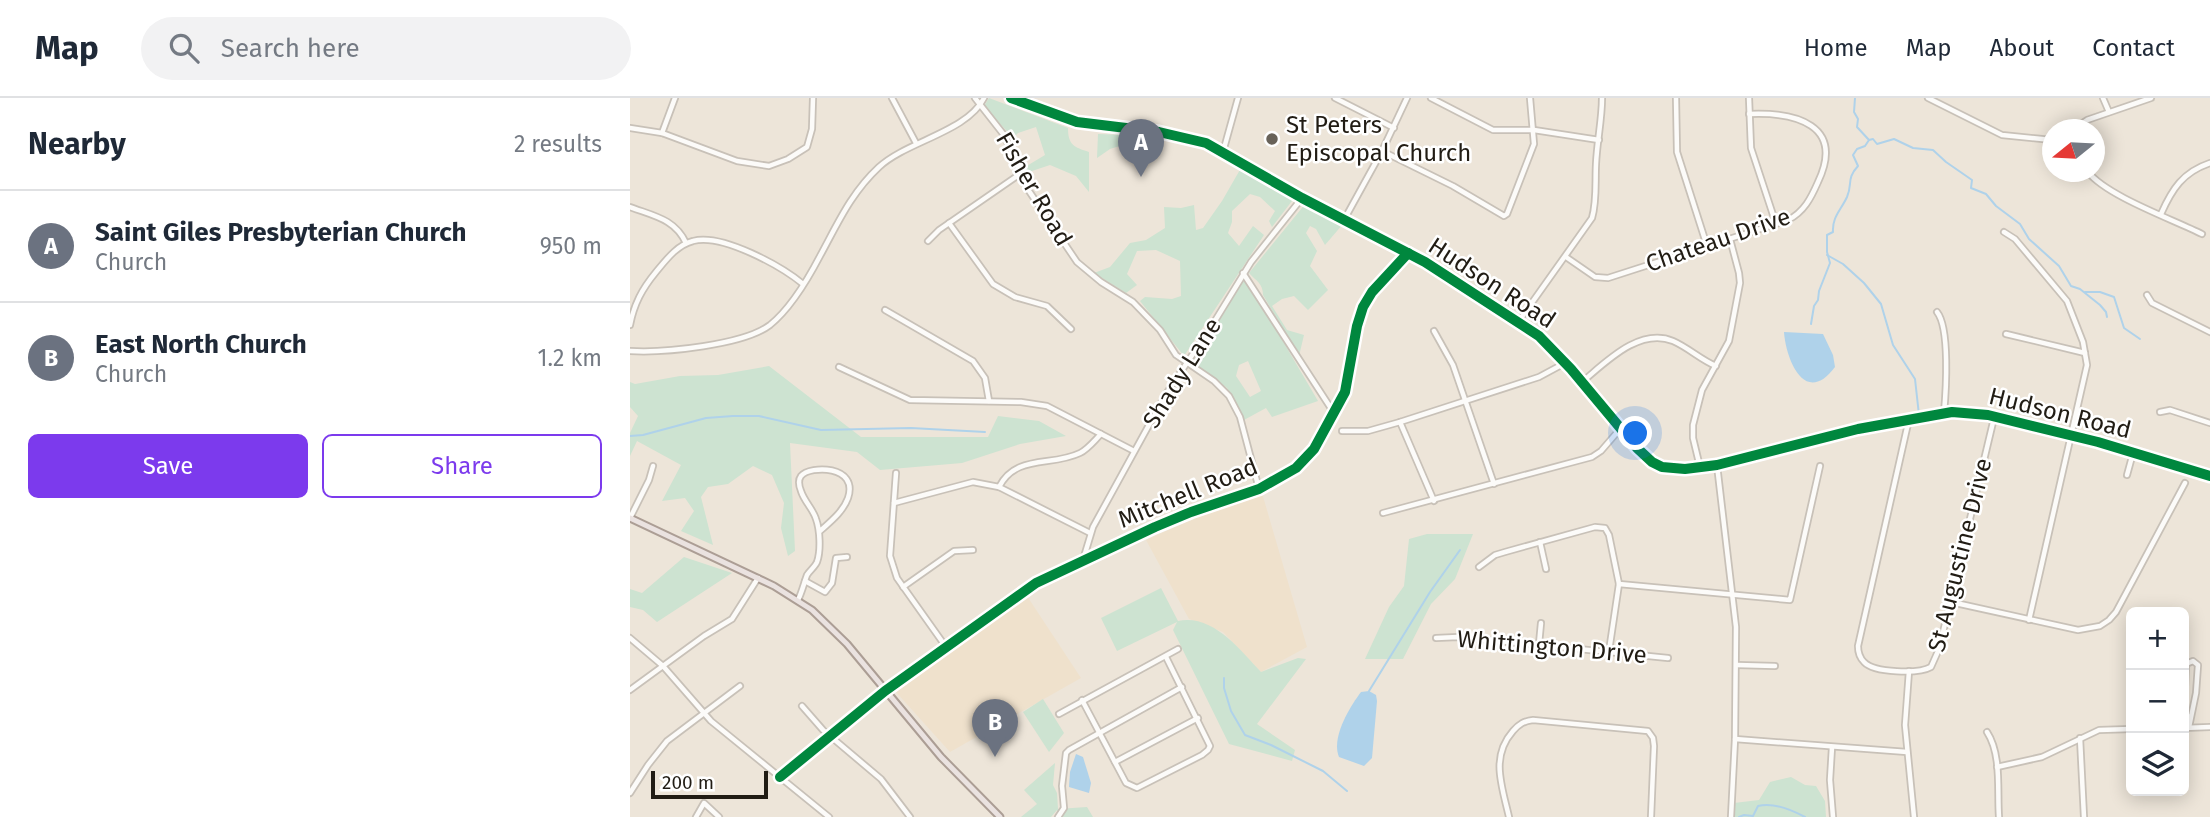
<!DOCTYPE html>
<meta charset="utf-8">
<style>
:root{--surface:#fff;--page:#f2f2f3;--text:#1f2937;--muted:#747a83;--line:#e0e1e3;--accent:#7c3aed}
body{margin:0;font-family:"Fira Sans",sans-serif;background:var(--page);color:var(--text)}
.controls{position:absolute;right:21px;bottom:21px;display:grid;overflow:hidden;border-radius:10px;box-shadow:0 4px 18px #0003}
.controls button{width:63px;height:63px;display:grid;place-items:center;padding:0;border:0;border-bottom:2px solid var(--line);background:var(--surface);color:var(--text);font:35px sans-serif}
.compass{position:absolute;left:1412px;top:21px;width:63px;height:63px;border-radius:50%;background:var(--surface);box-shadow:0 4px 18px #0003;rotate:252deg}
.scale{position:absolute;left:21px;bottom:18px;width:117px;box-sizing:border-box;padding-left:7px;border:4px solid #211c14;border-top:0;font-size:19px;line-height:24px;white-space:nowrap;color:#211c14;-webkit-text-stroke:5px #fff;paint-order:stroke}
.you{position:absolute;left:1006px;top:336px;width:24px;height:24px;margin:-18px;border:5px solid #fff;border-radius:50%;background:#1a73e8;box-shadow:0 0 0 10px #1a73e833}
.badge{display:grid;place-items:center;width:46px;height:46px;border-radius:50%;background:var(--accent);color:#fff;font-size:23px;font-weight:700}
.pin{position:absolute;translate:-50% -58px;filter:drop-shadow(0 2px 4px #0008)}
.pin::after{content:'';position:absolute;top:37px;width:24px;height:21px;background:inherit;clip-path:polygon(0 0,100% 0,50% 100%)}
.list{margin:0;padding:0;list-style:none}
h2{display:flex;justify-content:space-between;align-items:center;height:91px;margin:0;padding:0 28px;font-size:30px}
h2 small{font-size:23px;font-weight:400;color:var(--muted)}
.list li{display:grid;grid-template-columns:46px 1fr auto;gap:21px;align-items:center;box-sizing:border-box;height:112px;padding:0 28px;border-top:2px solid var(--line)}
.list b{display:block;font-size:26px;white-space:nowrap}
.list p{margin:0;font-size:23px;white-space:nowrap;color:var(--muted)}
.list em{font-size:23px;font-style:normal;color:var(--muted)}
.actions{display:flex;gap:14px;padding:21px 28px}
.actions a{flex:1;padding:16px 0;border:2px solid var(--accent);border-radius:10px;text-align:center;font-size:24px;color:var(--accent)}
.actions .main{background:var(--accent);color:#fff}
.icon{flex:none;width:38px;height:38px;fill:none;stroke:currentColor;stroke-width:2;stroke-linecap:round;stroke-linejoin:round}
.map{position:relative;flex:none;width:1580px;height:719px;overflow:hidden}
header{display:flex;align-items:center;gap:42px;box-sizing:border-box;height:98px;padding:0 35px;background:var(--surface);border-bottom:2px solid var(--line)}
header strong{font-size:33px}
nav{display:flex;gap:38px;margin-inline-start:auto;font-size:24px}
.search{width:490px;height:63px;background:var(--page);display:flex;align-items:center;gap:18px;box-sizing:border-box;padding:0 24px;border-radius:38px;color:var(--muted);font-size:26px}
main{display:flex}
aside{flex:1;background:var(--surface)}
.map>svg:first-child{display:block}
</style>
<header>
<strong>Map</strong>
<div class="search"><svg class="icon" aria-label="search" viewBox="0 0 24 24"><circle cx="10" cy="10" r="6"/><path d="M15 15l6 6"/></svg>Search here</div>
<nav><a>Home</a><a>Map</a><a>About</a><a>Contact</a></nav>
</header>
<main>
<aside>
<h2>Nearby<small>2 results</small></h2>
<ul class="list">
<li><span class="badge" style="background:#6b7280">A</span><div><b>Saint Giles Presbyterian Church</b><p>Church</p></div><em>950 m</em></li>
<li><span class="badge" style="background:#6b7280">B</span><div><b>East North Church</b><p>Church</p></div><em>1.2 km</em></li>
</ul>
<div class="actions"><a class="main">Save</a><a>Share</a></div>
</aside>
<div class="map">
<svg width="1580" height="719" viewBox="0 0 1580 719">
<rect width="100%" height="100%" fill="#ede5d9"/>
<g fill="#efe1cc">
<path d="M632,395L677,549L631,574L593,534L559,521L516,442L576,415Z"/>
<path d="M397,498L451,580L320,654L266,594Z"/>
</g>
<g fill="#cde3d1" fill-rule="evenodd">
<path d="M359,0L438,30C438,47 444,49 459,54V94L446,78L420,67L396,75L395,69L415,57L406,29L388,35L383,40L354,8Z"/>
<path d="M468,36L522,38L480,51L467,60Z"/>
<path d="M611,70L662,99V103L642,129L639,123L645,113L630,99L620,96L602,113V124L598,135L609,148L623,128L634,137L554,258L510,203L515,199L542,201L551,198L550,163L526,152L507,153L497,176L507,187L496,195L464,175L480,169L500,145L516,142L535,130L534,109L551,110L564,107L566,132L573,130L592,103Z"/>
<path d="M676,105L713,126L695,147L686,131L680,128L676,135L687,153L680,168L698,192L678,212L664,198L652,201L642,208L657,232L674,237L669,258L633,197C633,185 626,183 619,175Z"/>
<path d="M615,182L624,194L688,303L642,319L636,310L614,322L597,290L563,264L611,185ZM618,263L631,293L620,299L606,278L609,267Z"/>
<path d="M139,268L231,339H358L368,318L409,323L436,338L390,346L332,365L250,372L227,354L160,345L165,453L158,458L151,430L154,405L142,377L123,368L98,386L78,389L71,399L83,447L51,433L64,413L55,400L32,403L51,367L7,343L0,358V335L8,318L0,309V284L5,286L50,278L88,277Z"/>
<path d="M797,436H843L825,481L801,506L773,561H735L759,509L774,488L779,441Z"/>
<path d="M54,459L102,475L27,524L13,512L0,509V491L12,495Z"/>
<path d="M531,490L548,523C583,516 609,551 631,574L668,560L676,561L627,626L665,652L662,663L599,646L543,532L547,524L487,553L471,520Z"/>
<path d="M413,601L434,635L419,654L393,614Z"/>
<path d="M425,665L423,687L427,695L428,711L457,709L463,719H429L427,712L421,719H391L407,706L394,692Z"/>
<path d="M1161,679L1175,687L1186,688L1195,703L1196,719H1105L1104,705L1129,702L1140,684Z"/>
</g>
<g fill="#afd2ea">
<path d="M1154,234L1193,236L1203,257L1205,269C1175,309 1156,262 1154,234Z"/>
<path d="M739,593L746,597L747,603L742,660L734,668L709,659C701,640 719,610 731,594Z"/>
<path d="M446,656L453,659L461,685L459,695L439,689L440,674Z"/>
</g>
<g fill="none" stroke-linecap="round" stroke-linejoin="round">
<g stroke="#afd2ea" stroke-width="2">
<path d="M1239,42L1243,41L1247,46L1264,41L1283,50L1303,52L1316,64L1342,82L1341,90L1356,96L1366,108L1390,126L1399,141L1429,168L1441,188L1450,191L1470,207L1476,214L1477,219"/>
<path d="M1197,157L1213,166L1234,185L1251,206L1263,247L1285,281L1289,317"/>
<path d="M1455,194H1470L1484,199L1494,230L1510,241"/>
<path d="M1181,226L1184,208L1188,202L1189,193L1200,165L1197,154V137L1203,134C1202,119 1211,112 1217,99C1223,85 1216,81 1228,68L1223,57L1227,51L1235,48L1239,42L1227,29L1228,21L1224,14L1225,0"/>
<path d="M0,338L13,337L76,320L103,318H129L191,332L281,330L355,334"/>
<path d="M594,580V590L601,613L615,637L641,647L693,673L717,693"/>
<path d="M739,593L800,494L830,452"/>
<path d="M1109,719L1114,717L1123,718L1128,708C1143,704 1162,712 1175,719"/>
</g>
<g stroke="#c8c1b8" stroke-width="8">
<g id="minor">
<path d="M262,0L286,45"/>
<path d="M345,0L374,37L399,93L447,164L471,184L503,204L530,232L546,257L584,283L599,298L610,319L629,391"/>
<path d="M381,0L447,24L529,34L576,45L672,100L795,164L909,238L941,271L1007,350L1022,364L1032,369L1055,371L1087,367L1228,331L1322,314L1358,317L1468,344L1580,378"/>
<path d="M705,0L764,30"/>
<path d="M801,0L863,32H904L969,42"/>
<path d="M1046,0L1047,54L1077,148"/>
<path d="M1119,0L1121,50L1146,126"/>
<path d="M1298,0L1372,37L1422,42"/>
<path d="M1473,0L1479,14"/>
<path d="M0,30L32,35L107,63L139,68L158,61L177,49L182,31L183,0"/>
<path d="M1442,32L1457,22L1521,0"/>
<path d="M32,35L45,0"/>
<path d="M752,53L823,88L874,118L877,116L904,46L900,0"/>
<path d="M593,54L608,0"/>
<path d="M1458,74C1477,98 1542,121 1572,136"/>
<path d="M0,109C24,118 45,121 56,145"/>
<path d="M1531,116C1542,91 1553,74 1580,65"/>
<path d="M714,122L752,53L777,0"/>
<path d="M319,125L363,186L385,199L417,208L441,231"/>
<path d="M1374,134L1385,141L1437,203L1453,244L1457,267L1399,522"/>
<path d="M298,143L309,132L390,76"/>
<path d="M936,159L965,179L978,180L1158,122C1174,114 1181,100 1188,84C1215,27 1166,14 1119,16"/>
<path d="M613,175L704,315"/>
<path d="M1517,197L1522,205L1580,234"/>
<path d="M255,212L343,263L355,280L359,303"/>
<path d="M1307,214C1320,230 1316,293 1314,315"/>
<path d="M889,223L962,120C967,103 965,84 966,66C967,43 972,22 972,0"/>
<path d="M0,227C4,206 12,191 26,174C36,162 47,147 63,143C92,135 151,168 173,186"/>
<path d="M804,233L823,267L864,386"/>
<path d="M1376,236L1455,255"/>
<path d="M0,253C34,255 114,247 140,227C161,210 178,181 190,158C208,125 221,95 249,69C277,43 337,34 354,0"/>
<path d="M209,269L280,302L391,304L417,308L504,353"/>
<path d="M952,284C975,265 1009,229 1043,243C1059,250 1071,262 1086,268"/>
<path d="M1530,314L1540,312L1580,325"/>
<path d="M1279,321L1228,548C1228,554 1229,559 1234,564C1244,575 1289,576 1301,569L1309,551L1364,320"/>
<path d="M770,324L804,403"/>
<path d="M712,333H738L770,324L909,279L935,265"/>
<path d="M1087,367L1106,529L1105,641L1101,719"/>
<path d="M1070,369L1063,340V327L1072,292L1099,243L1110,185L1109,175L1100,141"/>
<path d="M266,375L260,458L267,480L316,549"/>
<path d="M1497,377L1503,355"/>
<path d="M369,389C386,356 421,369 450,355C458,351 464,343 471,336"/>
<path d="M264,405L343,384L369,389L460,435"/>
<path d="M753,415L962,359L971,353L990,331"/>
<path d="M0,420L19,382L23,368"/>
<path d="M910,444L916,471"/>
<path d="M453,462L463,429L536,296L583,226L621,164L672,100"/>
<path d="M849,469L865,457L875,454L965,429L975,430L979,437L989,486L979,553"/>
<path d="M175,483L195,494L202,485L206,460L217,459"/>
<path d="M989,486L1160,502L1190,368"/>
<path d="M273,489L324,453L343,452"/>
<path d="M168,502C172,494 174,485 177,477C180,472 185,469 187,464C191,453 190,432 186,421C183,411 174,403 171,393C169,388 168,382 171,378C180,367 229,367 218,400C213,414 200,424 190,433"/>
<path d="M1321,504L1448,532L1470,528L1479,522L1486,514L1555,385"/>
<path d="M0,540L33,568L81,623L199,719"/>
<path d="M806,540L828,539L1038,560"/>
<path d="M909,546L911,525"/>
<path d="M1107,567L1145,568"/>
<path d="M1279,573L1275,627L1284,719"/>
<path d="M0,592L74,538L102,521L128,480"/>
<path d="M452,602L496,685L507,690L572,657L578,652L580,648L536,559"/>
<path d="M172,608L193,632L251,681L280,719"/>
<path d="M429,616L548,551"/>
<path d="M1559,629L1566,595L1568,567L1563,563L1556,566L1554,611L1559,621"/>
<path d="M1554,630L1580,629"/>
<path d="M1357,634C1372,657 1367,693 1369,719"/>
<path d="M1450,640L1454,719"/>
<path d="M1105,641L1277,654"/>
<path d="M1202,649L1200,682L1203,719"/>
<path d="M485,664L568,620"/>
<path d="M1367,669L1412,659L1469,632L1501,631"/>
<path d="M150,679L255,593L406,485L525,429L561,414L629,391L666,370L684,351L715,294L727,228L733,209L742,194L778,155"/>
<path d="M0,695L18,667L37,643L110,588"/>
<path d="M66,719L74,705L89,719"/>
<path d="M428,719L434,710L432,688L436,655L439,652L552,589"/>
<path d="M879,719C872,688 860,659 883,633C889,626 894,623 903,622L1018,633L1023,640L1024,648L1021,719"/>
</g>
</g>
<g stroke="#ac9e95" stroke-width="9">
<path id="major" d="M0,420L144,488L182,512L217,546L311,659L370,719"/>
</g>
<use href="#minor" stroke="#fcfbf9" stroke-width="4.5"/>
<use href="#major" stroke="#eae2e0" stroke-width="5"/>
<g stroke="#fff" stroke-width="15">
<g id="cycleway">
<path d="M381,0L447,24L529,34L576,45L672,100L795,164L909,238L941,271L1007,350L1022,364L1032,369L1055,371L1087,367L1228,331L1322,314L1358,317L1468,344L1580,378"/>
<path d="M150,679L255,593L406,485L525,429L561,414L629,391L666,370L684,351L715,294L727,228L733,209L742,194L778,155"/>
</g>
</g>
<use href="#cycleway" stroke="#00873e" stroke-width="10"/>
</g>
<circle fill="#686259" stroke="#fff" stroke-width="2.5" cx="642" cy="41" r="7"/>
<g text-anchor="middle" stroke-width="5" stroke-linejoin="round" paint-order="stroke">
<g font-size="24" fill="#211c14" stroke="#fff" text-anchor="start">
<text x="656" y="35">St Peters<tspan x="656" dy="28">Episcopal Church</tspan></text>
</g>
<g font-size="24" fill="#211c14" stroke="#fff">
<text transform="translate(404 91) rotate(60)" y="8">Fisher Road</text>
<text transform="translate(1088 142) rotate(-19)" y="8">Chateau Drive</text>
<text transform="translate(862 185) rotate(33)" y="8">Hudson Road</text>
<text transform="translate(552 275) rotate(-58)" y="8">Shady Lane</text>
<text transform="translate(1430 315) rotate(14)" y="8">Hudson Road</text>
<text transform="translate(558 395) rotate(-22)" y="8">Mitchell Road</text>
<text transform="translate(1330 457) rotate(-76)" y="8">St Augustine Drive</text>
<text transform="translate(922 549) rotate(5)" y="8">Whittington Drive</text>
</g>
</g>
</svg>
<div class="controls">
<button>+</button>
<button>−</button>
<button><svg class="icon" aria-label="layers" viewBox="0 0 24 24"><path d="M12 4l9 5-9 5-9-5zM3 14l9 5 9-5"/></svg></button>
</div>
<svg class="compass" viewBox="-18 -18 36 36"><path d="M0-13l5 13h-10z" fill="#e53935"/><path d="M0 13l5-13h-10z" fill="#747a83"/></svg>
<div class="scale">200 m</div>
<div class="you"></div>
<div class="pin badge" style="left:511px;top:79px;background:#6b7280">A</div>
<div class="pin badge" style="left:365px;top:659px;background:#6b7280">B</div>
</div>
</main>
